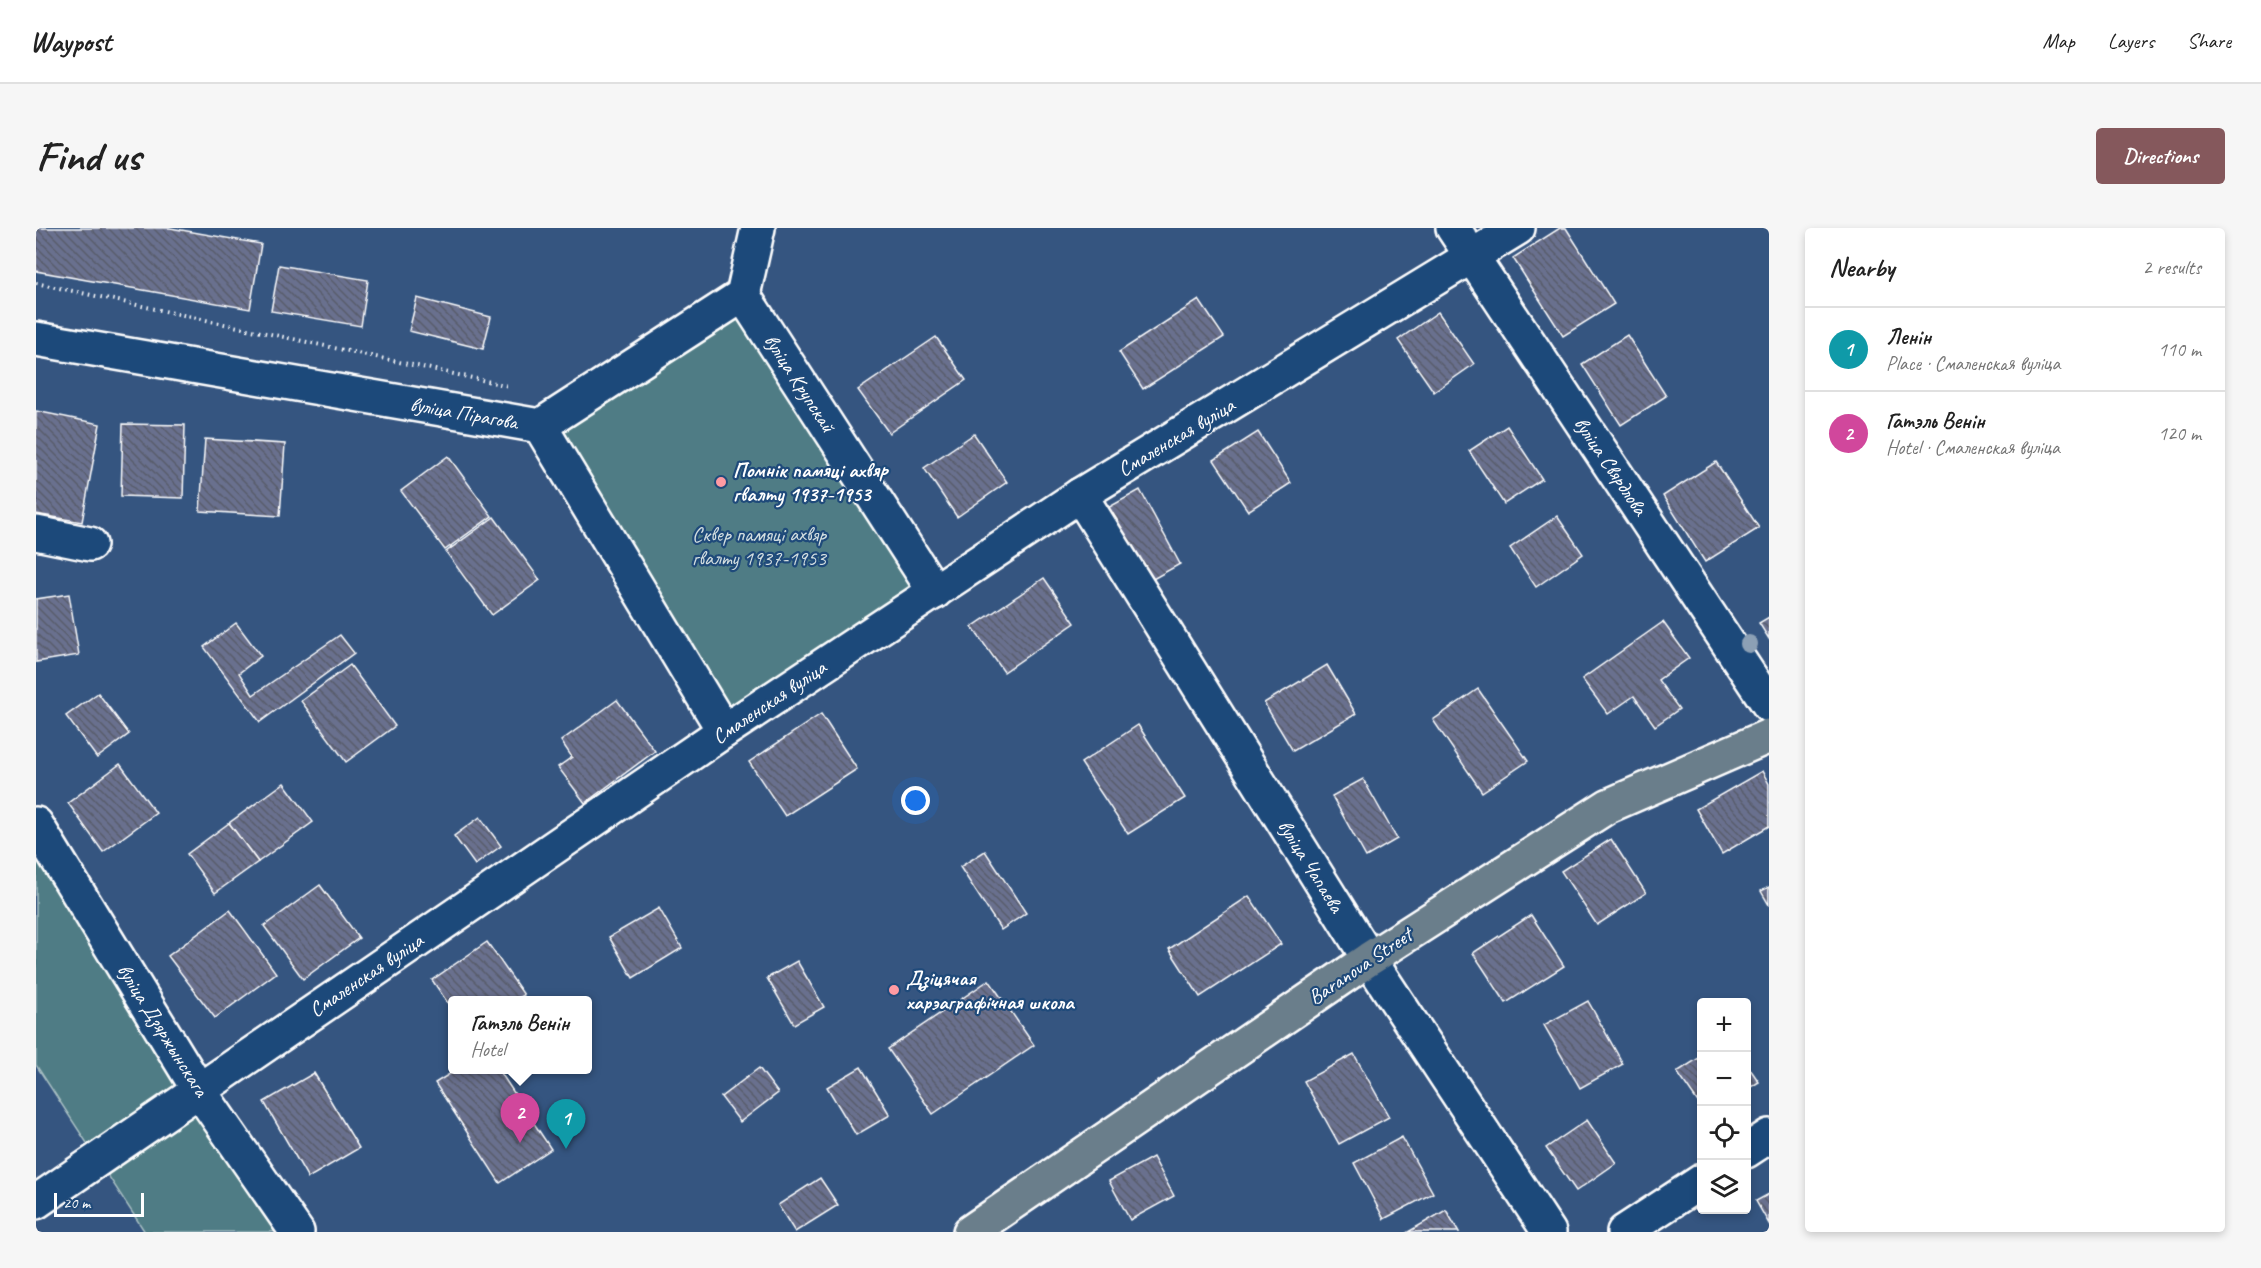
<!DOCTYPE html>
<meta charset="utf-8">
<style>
:root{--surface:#fff;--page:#f6f6f6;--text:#222;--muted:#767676;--line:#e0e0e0;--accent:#85585c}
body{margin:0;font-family:Caveat,sans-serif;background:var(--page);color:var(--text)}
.controls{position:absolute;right:18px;bottom:18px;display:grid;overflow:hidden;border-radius:6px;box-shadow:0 3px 9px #0003}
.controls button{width:54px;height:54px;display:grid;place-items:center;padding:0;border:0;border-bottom:2px solid var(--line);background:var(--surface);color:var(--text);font:30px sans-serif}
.scale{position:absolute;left:18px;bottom:15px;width:90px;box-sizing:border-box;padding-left:6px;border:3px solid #fff;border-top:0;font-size:16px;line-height:21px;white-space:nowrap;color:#fff;-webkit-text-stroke:4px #1f4a7a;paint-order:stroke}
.you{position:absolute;left:880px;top:573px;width:21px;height:21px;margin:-15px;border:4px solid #fff;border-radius:50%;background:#1a73e8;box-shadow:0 0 0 9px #1a73e833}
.badge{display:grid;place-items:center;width:39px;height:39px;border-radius:50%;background:var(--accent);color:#fff;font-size:20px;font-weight:700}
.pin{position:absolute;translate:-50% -50px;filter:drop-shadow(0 2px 3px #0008)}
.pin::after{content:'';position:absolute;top:32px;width:21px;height:18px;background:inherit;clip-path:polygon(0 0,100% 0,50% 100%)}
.popup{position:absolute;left:412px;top:768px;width:144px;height:78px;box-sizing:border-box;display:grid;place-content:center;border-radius:6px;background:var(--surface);filter:drop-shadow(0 2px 4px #0005);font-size:20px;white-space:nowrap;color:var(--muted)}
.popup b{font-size:22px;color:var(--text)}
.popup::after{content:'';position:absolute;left:50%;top:100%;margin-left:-12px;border:12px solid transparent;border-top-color:var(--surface)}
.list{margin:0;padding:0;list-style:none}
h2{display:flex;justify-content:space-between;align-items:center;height:78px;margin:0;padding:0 24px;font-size:26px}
h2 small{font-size:20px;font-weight:400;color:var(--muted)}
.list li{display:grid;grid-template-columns:39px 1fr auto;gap:18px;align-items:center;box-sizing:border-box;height:84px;padding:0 24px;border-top:2px solid var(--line)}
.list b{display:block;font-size:22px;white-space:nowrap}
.list p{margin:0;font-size:20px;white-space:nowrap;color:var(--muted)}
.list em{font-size:20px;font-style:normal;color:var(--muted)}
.icon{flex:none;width:33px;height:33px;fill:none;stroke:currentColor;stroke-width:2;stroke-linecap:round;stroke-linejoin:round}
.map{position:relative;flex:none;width:1733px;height:1004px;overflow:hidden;border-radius:6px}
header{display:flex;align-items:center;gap:36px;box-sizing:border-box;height:84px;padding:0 30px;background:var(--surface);border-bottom:2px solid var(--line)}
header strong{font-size:28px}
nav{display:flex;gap:33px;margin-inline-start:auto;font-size:21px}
.intro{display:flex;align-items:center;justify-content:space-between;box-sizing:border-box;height:144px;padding:0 36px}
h1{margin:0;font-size:42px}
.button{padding:15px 27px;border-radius:6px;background:var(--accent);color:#fff;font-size:21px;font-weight:700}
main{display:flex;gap:36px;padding:0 36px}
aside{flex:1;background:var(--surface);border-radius:6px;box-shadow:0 3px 9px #0003}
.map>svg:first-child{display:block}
</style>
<header>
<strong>Waypost</strong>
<nav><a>Map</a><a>Layers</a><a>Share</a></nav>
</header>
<div class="intro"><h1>Find us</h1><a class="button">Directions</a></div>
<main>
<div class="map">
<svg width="1733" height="1004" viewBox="0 0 1733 1004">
<defs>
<pattern id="building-back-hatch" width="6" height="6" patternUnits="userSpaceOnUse" patternTransform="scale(1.5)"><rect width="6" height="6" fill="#69708e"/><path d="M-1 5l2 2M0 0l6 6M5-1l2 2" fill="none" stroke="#595c6a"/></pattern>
</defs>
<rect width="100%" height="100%" fill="#355580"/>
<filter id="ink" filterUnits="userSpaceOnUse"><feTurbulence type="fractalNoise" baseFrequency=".0167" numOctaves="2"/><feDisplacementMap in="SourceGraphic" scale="12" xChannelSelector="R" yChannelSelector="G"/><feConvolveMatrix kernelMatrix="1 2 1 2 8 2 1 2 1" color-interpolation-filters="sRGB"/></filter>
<g filter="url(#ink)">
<g fill="#4f7c85" stroke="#a7bec2" stroke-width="1.5">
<path d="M706,76L891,362L691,493L512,200Z"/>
<path d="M0,619L244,1004H109L0,837Z"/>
</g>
<g fill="url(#building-back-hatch)" stroke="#fff" stroke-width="1.5">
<path d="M0,0H134L225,16L214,81L0,43Z"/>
<path d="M1524,0H1530L1578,76L1527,108L1477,30Z"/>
<path d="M243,37L332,52L325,98L235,83Z"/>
<path d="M381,70L455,89L447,121L373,103Z"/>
<path d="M1163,72L1188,109L1107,161L1083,124Z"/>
<path d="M1402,84L1438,136L1398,164L1362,112Z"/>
<path d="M1591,107L1630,168L1585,197L1546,136Z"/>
<path d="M900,109L930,152L853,205L822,162Z"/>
<path d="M0,183L64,196L46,294L0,286Z"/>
<path d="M87,196L149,197L147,270L85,268Z"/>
<path d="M1471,198L1506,251L1468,276L1433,223Z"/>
<path d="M1222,204L1255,255L1212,283L1178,232Z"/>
<path d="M938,206L971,254L921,289L888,240Z"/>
<path d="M169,211L249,216L244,288L164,283Z"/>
<path d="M412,228L456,288L409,322L365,263Z"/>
<path d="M1680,234L1723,300L1669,334L1627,268Z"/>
<path d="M1104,262L1144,336L1108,356L1068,282Z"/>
<path d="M1521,288L1547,326L1500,359L1474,320Z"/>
<path d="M458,289L504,352L456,387L410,324Z"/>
<path d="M1008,350L1039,395L968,444L936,399Z"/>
<path d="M33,366L43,427L0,434V371Z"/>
<path d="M1733,389V411L1723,395Z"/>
<path d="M1627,394L1653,430L1622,452L1643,481L1619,498L1598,468L1572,486L1546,451Z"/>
<path d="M200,395L225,428L203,445L217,467L304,407L318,425L224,494L168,419Z"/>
<path d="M314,437L359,498L310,534L265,473Z"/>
<path d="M1291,437L1320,486L1257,523L1228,475Z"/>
<path d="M1442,461L1492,533L1446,564L1397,492Z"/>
<path d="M62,465L93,506L61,530L30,488Z"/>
<path d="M581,472L619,523L549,575L522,539L536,529L525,513Z"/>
<path d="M785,486L821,541L749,588L713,534Z"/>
<path d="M1102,497L1149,570L1092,606L1045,535Z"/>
<path d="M84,536L120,585L67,624L32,575Z"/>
<path d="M1726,543L1733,556V598L1686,626L1660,581Z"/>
<path d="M1327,551L1361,611L1330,629L1296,568Z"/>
<path d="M248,555L277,594L222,634L193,595Z"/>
<path d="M444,589L465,618L439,637L418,608Z"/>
<path d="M193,595L222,634L179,665L151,626Z"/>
<path d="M1575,611L1610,665L1561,697L1525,643Z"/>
<path d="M949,623L990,685L965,702L924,639Z"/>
<path d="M284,657L323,710L267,751L228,698Z"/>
<path d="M1733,659V677L1725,663Z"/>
<path d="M1213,668L1245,716L1164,769L1133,721Z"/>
<path d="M623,680L646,720L597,750L573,709Z"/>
<path d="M194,682L240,745L179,790L132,728Z"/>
<path d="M1495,687L1528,738L1470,775L1437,725Z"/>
<path d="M451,714L488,767L479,772H416V781L396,752Z"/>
<path d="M761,733L788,779L758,796L731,750Z"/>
<path d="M953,752L998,817L897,886L852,821Z"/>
<path d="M1552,773L1587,836L1544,860L1508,797Z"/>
<path d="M1318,826L1353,889L1303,916L1268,853Z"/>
<path d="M1666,828V880L1641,844Z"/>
<path d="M1710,835L1723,854L1710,862Z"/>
<path d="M825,839L854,887L820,907L791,859Z"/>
<path d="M723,840L742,865L704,894L685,869Z"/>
<path d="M420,842H463L515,921L464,955L399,855Z"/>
<path d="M278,845L323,920L272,950L228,874Z"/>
<path d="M1551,892L1580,935L1540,963L1510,920Z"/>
<path d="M1366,909L1397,965L1348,991L1318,935Z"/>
<path d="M1117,929L1138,968L1094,992L1073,953Z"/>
<path d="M784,950L802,977L759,1004L742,977Z"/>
<path d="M1733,966V996L1720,973Z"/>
<path d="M1410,982L1423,1004H1372Z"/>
</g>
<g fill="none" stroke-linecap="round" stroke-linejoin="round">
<g stroke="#fff" stroke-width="38">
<g id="minor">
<path d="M1417,0L1733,477"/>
<path d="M707,67L899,364"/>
<path d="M0,111L504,198L688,503"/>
<path d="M504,198L707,67L722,0"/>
<path d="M1044,267L1333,731L1513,1004"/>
<path d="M0,305L54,316"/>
<path d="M0,596L162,861L261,1004"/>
<path d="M1710,923L1733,908"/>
<path d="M0,974L688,503L1044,267L1482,0"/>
<path d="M1588,1004L1666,953"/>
</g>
</g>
<g stroke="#fff" stroke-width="38">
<path id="major" d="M934,1004L1333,731L1572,578L1733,508"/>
</g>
<path stroke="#fff" stroke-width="4" stroke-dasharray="1.5 4.5" stroke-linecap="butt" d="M0,55L473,158"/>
<use href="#minor" stroke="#1f4a7a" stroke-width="33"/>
<use href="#major" stroke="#6b7e8b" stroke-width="33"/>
</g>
<circle fill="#8ca0b5" cx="1713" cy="416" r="9"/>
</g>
<g fill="#ff9aa2" stroke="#1f4a7a" stroke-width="2">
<circle cx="685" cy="254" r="6"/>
<circle cx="858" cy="762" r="6"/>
</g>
<g text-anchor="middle" stroke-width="4.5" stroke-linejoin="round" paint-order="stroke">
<g font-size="21" fill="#fff" stroke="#1f4a7a">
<text transform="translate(764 155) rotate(57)" y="7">вуліца Крупскай</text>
<text transform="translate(428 185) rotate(10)" y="7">вуліца Пірагова</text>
<text transform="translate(1140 209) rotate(-31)" y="7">Смаленская вуліца</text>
<text transform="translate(1575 238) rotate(56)" y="7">вуліца Свярдлова</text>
<text transform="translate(733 474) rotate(-34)" y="7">Смаленская вуліца</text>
<text transform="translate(1275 638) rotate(58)" y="7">вуліца Чапаева</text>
<text transform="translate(1324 738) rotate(-34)" y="7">Baranova Street</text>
<text transform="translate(330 747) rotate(-34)" y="7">Смаленская вуліца</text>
<text transform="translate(127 802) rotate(58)" y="7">вуліца Дзяржынскага</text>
</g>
<g font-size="21" font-weight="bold" fill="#fff" stroke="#1f4a7a" text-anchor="start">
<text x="697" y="249">Помнік памяці ахвяр<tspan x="697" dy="24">гвалту 1937-1953</tspan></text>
<text x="870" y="757">Дзіцячая<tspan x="870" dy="24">харэаграфічная школа</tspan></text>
</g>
<g font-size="21" fill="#d3dee0" stroke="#1f4a7a">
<text x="723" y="313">Сквер памяці ахвяр<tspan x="723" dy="24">гвалту 1937-1953</tspan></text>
</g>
</g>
</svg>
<div class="controls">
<button>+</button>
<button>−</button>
<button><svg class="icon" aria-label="locate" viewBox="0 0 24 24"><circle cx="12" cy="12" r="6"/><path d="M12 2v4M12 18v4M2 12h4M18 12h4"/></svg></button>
<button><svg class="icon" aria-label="layers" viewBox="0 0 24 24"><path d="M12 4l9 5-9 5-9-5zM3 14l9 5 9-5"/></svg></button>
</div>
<div class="scale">20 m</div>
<div class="you"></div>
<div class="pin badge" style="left:530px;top:921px;background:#0f9aa8">1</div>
<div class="pin badge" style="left:484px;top:915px;background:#d1479c">2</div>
<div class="popup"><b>Гатэль Венін</b>Hotel</div>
</div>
<aside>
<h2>Nearby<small>2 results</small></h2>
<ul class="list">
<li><span class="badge" style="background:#0f9aa8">1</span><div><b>Ленін</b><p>Place · Смаленская вуліца</p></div><em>110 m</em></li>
<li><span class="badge" style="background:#d1479c">2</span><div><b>Гатэль Венін</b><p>Hotel · Смаленская вуліца</p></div><em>120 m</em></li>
</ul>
</aside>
</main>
